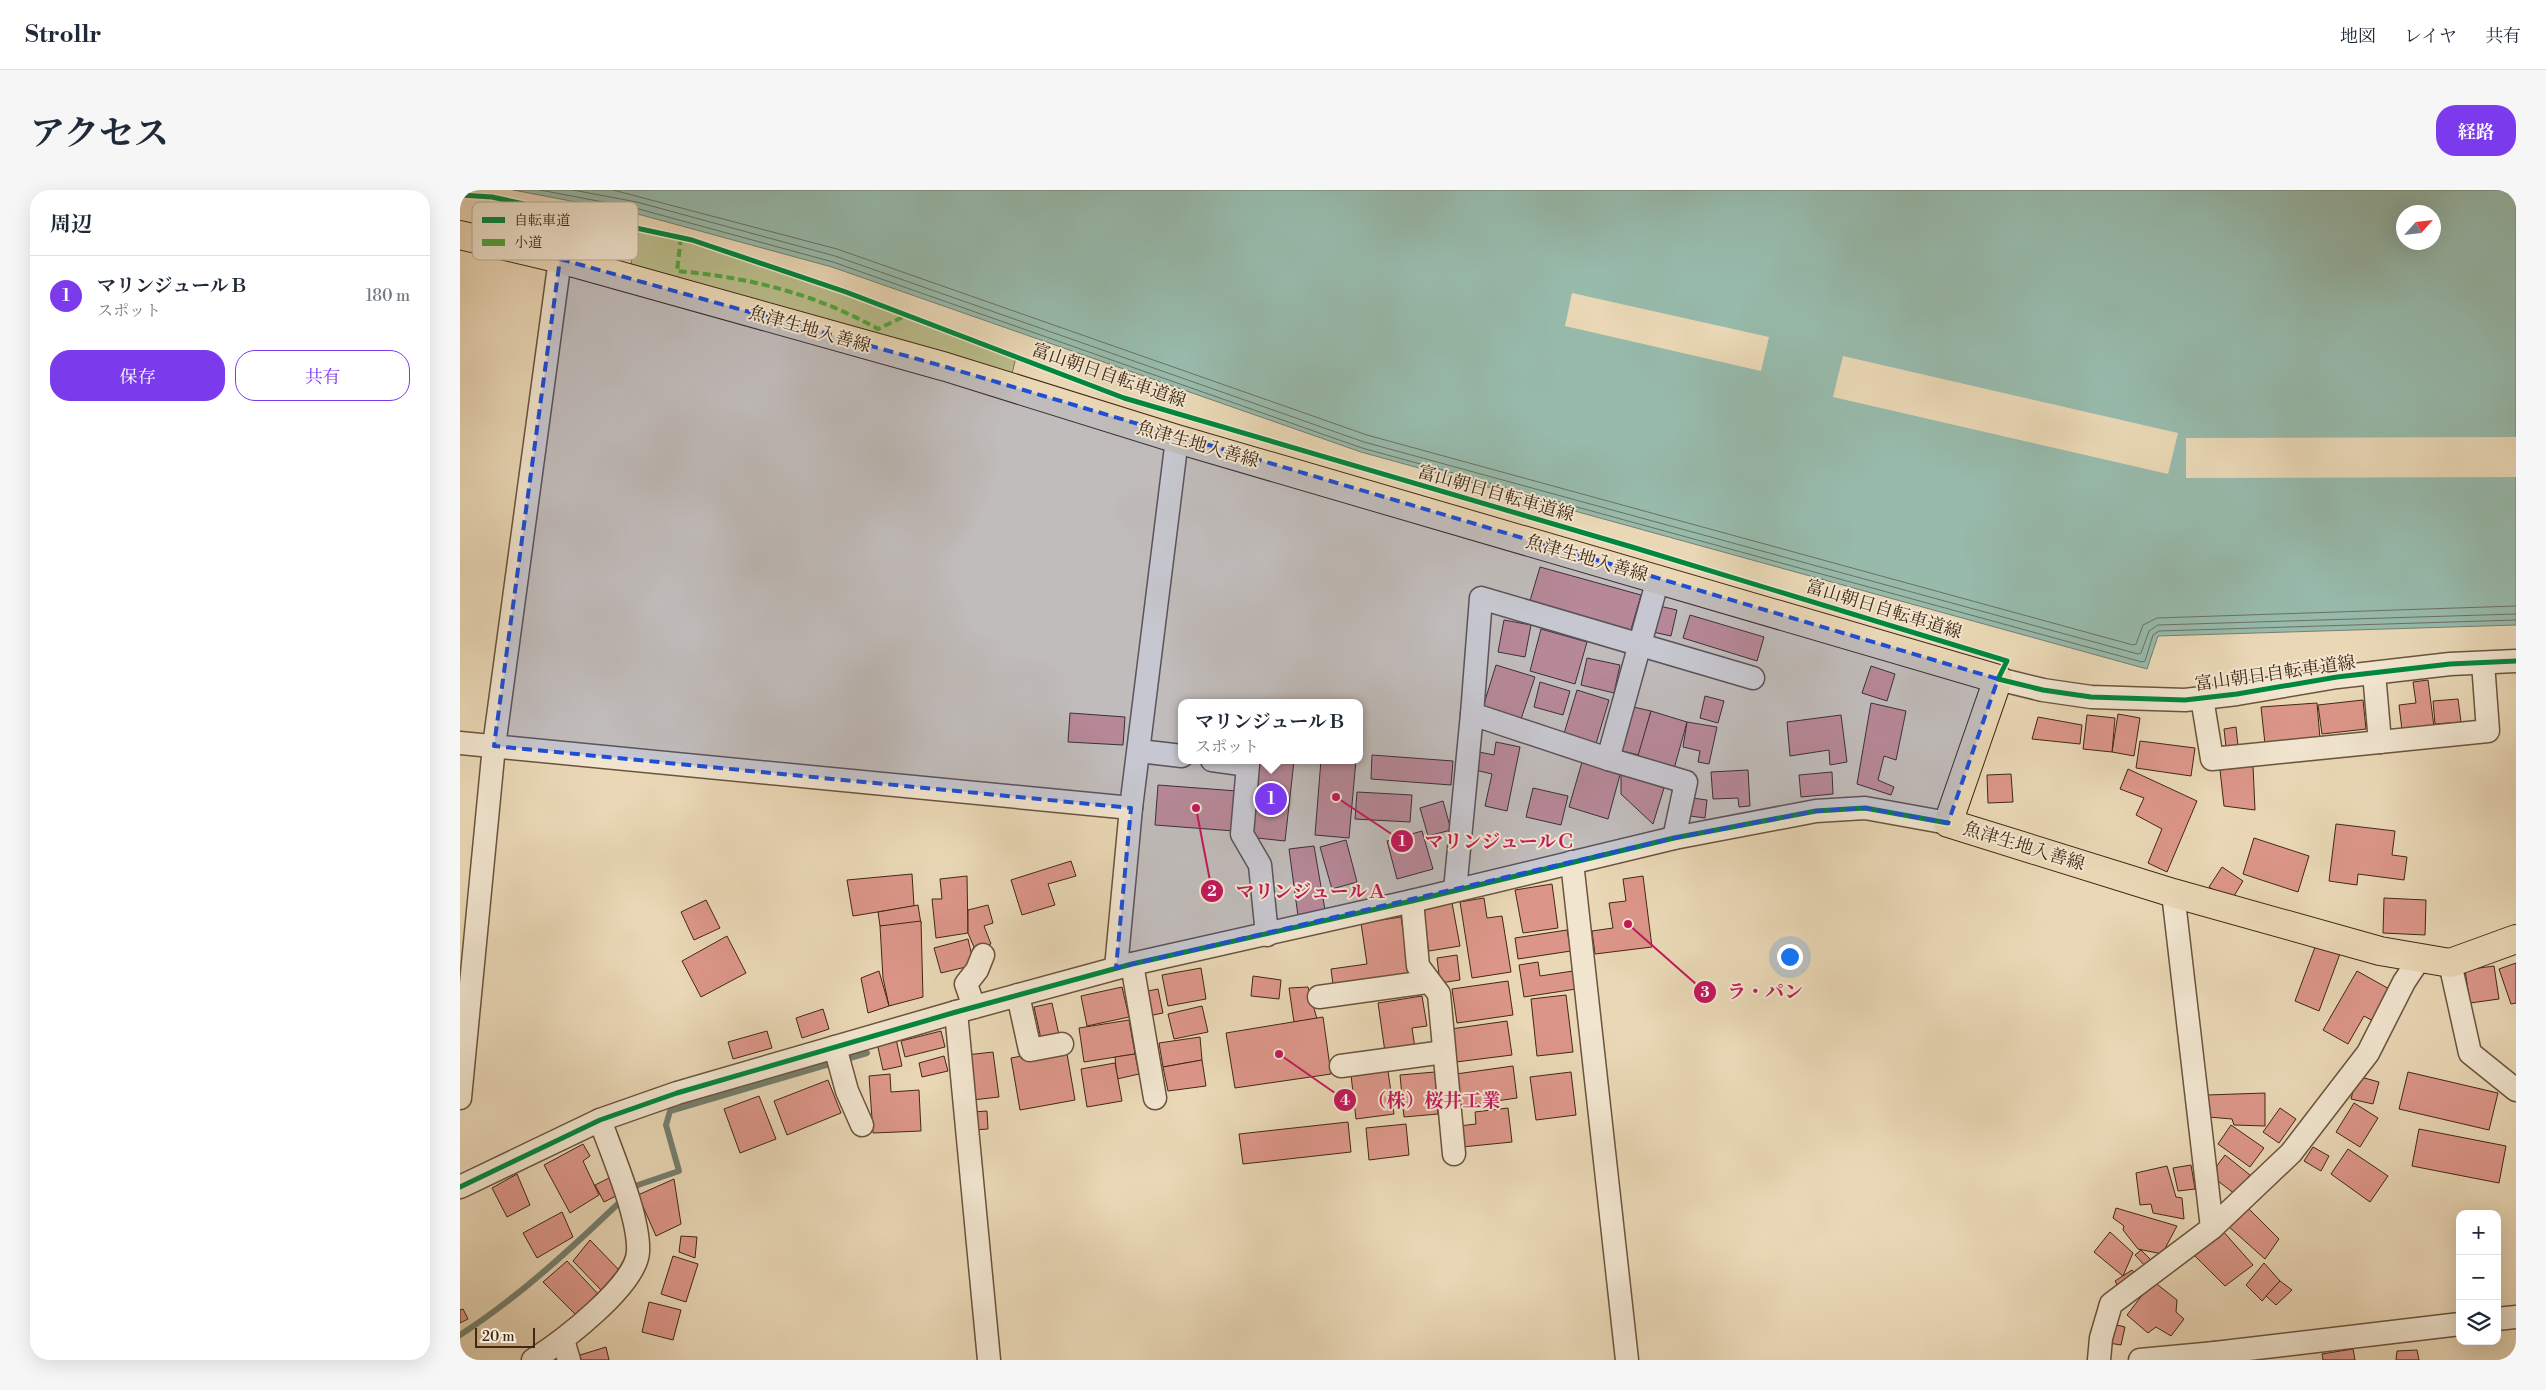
<!DOCTYPE html>
<html lang="ja">
<meta charset="utf-8">
<style>
:root{--surface:#fff;--page:#f6f6f7;--text:#1f2937;--muted:#747a83;--line:#e0e1e3;--accent:#7c3aed}
body{margin:0;font-family:"Libre Bodoni","Noto Serif JP",serif;background:var(--page);color:var(--text)}
.controls{position:absolute;right:15px;bottom:15px;display:grid;overflow:hidden;border-radius:10px;box-shadow:0 5px 20px #0002}
.controls button{width:45px;height:45px;display:grid;place-items:center;padding:0;border:0;border-bottom:1px solid var(--line);background:var(--surface);color:var(--text);font:25px sans-serif}
.compass{position:absolute;left:1936px;top:15px;width:45px;height:45px;border-radius:50%;background:var(--surface);box-shadow:0 5px 20px #0002;rotate:63deg}
.scale{position:absolute;left:15px;bottom:12px;width:60px;box-sizing:border-box;padding-left:5px;border:2px solid #422714;border-top:0;font-size:14px;line-height:18px;white-space:nowrap;color:#422714;-webkit-text-stroke:4px #f1e5cf;paint-order:stroke}
.you{position:absolute;left:1329px;top:766px;width:18px;height:18px;margin:-12px;border:4px solid #fff;border-radius:50%;background:#1a73e8;box-shadow:0 0 0 8px #1a73e833}
.badge{display:grid;place-items:center;width:32px;height:32px;border-radius:50%;background:var(--accent);color:#fff;font-size:16px;font-weight:700}
.pin{position:absolute;translate:-50% -50%;border:2px solid #fff;box-shadow:0 1px 5px #0006}
.popup{position:absolute;left:718px;top:509px;width:185px;height:65px;box-sizing:border-box;display:grid;place-content:center;border-radius:10px;background:var(--surface);filter:drop-shadow(0 1px 4px #0005);font-size:16px;white-space:nowrap;color:var(--muted)}
.popup b{font-size:19px;color:var(--text)}
.popup::after{content:'';position:absolute;left:50%;top:100%;margin-left:-10px;border:10px solid transparent;border-top-color:var(--surface)}
.list{margin:0;padding:0;list-style:none}
h2{display:flex;justify-content:space-between;align-items:center;height:65px;margin:0;padding:0 20px;font-size:21px}
h2 small{font-size:16px;font-weight:400;color:var(--muted)}
.list li{display:grid;grid-template-columns:32px 1fr auto;gap:15px;align-items:center;box-sizing:border-box;height:80px;padding:0 20px;border-top:1px solid var(--line)}
.list b{display:block;font-size:19px;white-space:nowrap}
.list p{margin:0;font-size:16px;white-space:nowrap;color:var(--muted)}
.list em{font-size:16px;font-style:normal;color:var(--muted)}
.actions{display:flex;gap:10px;padding:15px 20px}
.actions a{flex:1;padding:11px 0;border:1px solid var(--accent);border-radius:20px;text-align:center;font-size:18px;color:var(--accent)}
.actions .main{background:var(--accent);color:#fff}
.icon{flex:none;width:28px;height:28px;fill:none;stroke:currentColor;stroke-width:2;stroke-linecap:round;stroke-linejoin:round}
.map{position:relative;flex:none;width:2056px;height:1170px;overflow:hidden;border-radius:20px}
header{display:flex;align-items:center;gap:30px;box-sizing:border-box;height:70px;padding:0 25px;background:var(--surface);border-bottom:1px solid var(--line)}
header strong{font-size:24px}
nav{display:flex;gap:28px;margin-inline-start:auto;font-size:18px}
.intro{display:flex;align-items:center;justify-content:space-between;box-sizing:border-box;height:120px;padding:0 30px}
h1{margin:0;font-size:35px}
.button{padding:12px 22px;border-radius:20px;background:var(--accent);color:#fff;font-size:18px;font-weight:700}
main{display:flex;gap:30px;padding:0 30px}
aside{flex:1;background:var(--surface);border-radius:20px;box-shadow:0 5px 20px #0002}
.map>svg:first-child{display:block}
</style>
<header>
<strong>Strollr</strong>
<nav><a>地図</a><a>レイヤ</a><a>共有</a></nav>
</header>
<div class="intro"><h1>アクセス</h1><a class="button">経路</a></div>
<main>
<aside>
<h2>周辺<small></small></h2>
<ul class="list">
<li><span class="badge">1</span><div><b>マリンジュールＢ</b><p>スポット</p></div><em>180 m</em></li>
</ul>
<div class="actions"><a class="main">保存</a><a>共有</a></div>
</aside>
<div class="map">
<svg width="2056" height="1170" viewBox="0 0 2056 1170">
<rect width="100%" height="100%" fill="#e9d7b5"/>
<filter id="stains"><feTurbulence type="fractalNoise" baseFrequency=".004" numOctaves="4"/><feColorMatrix values="0 0 0 0 .2 0 0 0 0 .09 0 0 0 0 .02 0 0 0 .5 -.17"/></filter>
<radialGradient id="worn" r=".72"><stop offset=".6" stop-color="#630" stop-opacity="0"/><stop offset="1" stop-color="#630" stop-opacity=".3"/></radialGradient>
<path fill="#babd8b" stroke="#7e7250" d="M170,36C303,65 430,118 556,167L549,196L172,89Z"/>
<path fill="#97baab" stroke="#757f6f" fill-rule="evenodd" d="M53,0H2056V435L1698,446L1687,479L901,262L372,77L174,23ZM1944,22H1974V52H1944Z"/>
<g fill="#e9d7b5">
<path d="M1112,103L1309,147L1301,181L1105,136Z"/>
<path d="M1383,166L1718,243L1708,284L1373,207Z"/>
<path d="M2056,247V287L1726,288V248Z"/>
</g>
<g fill="none" stroke-linecap="round" stroke-linejoin="round">
<g stroke="#6c7060" stroke-width="1">
<path d="M80,0L175,18L373,72L902,258L1682,472L1685,471L1693,445L1699,441L2056,430"/>
<path d="M113,0L177,12L375,66L904,252L1678,464L1681,463L1689,441L1698,435L2056,424"/>
<path d="M153,0L377,59L907,245L1673,455L1676,454L1683,435L1697,428L2056,416"/>
</g>
<g stroke="#757f6f" stroke-width="6">
<path d="M171,1001L178,995L219,981L206,935L210,921L407,863"/>
<path d="M0,1145C59,1107 113,1057 164,1008"/>
</g>
</g>
<g fill="#dc9689" stroke="#422714">
<path d="M1080,377L1181,405L1170,443L1069,414Z"/>
<path d="M1199,416L1217,420L1211,446L1193,442Z"/>
<path d="M1230,425L1304,447L1297,471L1223,448Z"/>
<path d="M1044,430L1071,435L1065,467L1038,462Z"/>
<path d="M1081,439L1127,452L1115,494L1070,481Z"/>
<path d="M1127,468L1160,475L1154,503L1121,495Z"/>
<path d="M1036,475L1075,487L1061,529L1023,517Z"/>
<path d="M1411,476L1435,484L1427,511L1402,503Z"/>
<path d="M1968,490L1974,537L1942,540L1939,515L1956,513L1953,492Z"/>
<path d="M1080,492L1110,501L1103,525L1074,517Z"/>
<path d="M1117,500L1149,510L1135,557L1103,547Z"/>
<path d="M1245,506L1264,511L1258,533L1240,528Z"/>
<path d="M1998,509L2001,532L1975,534L1973,511Z"/>
<path d="M1903,510L1906,539L1862,544L1858,515Z"/>
<path d="M1411,513L1446,521L1436,570L1424,566L1418,590L1434,597L1431,605L1397,594Z"/>
<path d="M1857,513L1860,549L1805,554L1801,517Z"/>
<path d="M1169,516L1191,521L1179,565L1158,560Z"/>
<path d="M1191,521L1227,532L1214,579L1177,569Z"/>
<path d="M610,523L665,527L663,555L608,552Z"/>
<path d="M1658,524L1680,528L1674,566L1652,562Z"/>
<path d="M1381,525L1387,572L1370,575L1369,560L1330,566L1327,532Z"/>
<path d="M1627,525L1655,528L1652,562L1623,559Z"/>
<path d="M1578,527L1622,535L1620,554L1572,549Z"/>
<path d="M1227,532L1257,537L1249,574L1238,572L1240,561L1223,557Z"/>
<path d="M1776,537L1778,556L1766,557L1764,539Z"/>
<path d="M1680,551L1735,558L1731,586L1676,578Z"/>
<path d="M1036,552L1060,557L1047,621L1025,616L1032,584L1015,580L1019,562L1034,565Z"/>
<path d="M912,565L993,571L991,595L911,589Z"/>
<path d="M797,570L834,571L825,651L788,647Z"/>
<path d="M861,570H896L889,648L855,645Z"/>
<path d="M1122,572L1161,581L1148,629L1109,617Z"/>
<path d="M1793,576L1795,620L1764,616L1760,580Z"/>
<path d="M1668,579L1737,611L1707,682L1688,673L1702,639L1676,625L1684,608L1660,599Z"/>
<path d="M1288,580L1290,616L1279,617L1278,608L1253,609L1251,582Z"/>
<path d="M1161,581L1204,598L1193,634L1161,604Z"/>
<path d="M1372,582L1373,604L1341,607L1339,585Z"/>
<path d="M1551,584L1553,612L1528,613L1527,585Z"/>
<path d="M698,595L777,601L774,641L695,635Z"/>
<path d="M1073,598L1108,606L1101,635L1066,627Z"/>
<path d="M897,602L952,605L950,632L895,629Z"/>
<path d="M1232,608L1247,610L1245,628L1230,626Z"/>
<path d="M983,611L991,640L968,646L960,618Z"/>
<path d="M1876,634L1935,641L1932,665L1947,667L1944,690L1898,684L1897,695L1869,691Z"/>
<path d="M962,641L973,679L937,689L927,651Z"/>
<path d="M1794,648L1849,666L1838,702L1783,684Z"/>
<path d="M886,650L897,692L872,699L860,657Z"/>
<path d="M854,656L865,720L838,726L829,659Z"/>
<path d="M611,671L616,686L588,694L595,715L562,725L551,690Z"/>
<path d="M1762,677L1783,691L1771,711L1749,697Z"/>
<path d="M452,684L454,716L393,726L387,690Z"/>
<path d="M507,686L508,743L476,748L472,709H482L480,689Z"/>
<path d="M1183,686L1192,757L1135,764L1132,741L1153,738L1149,713L1166,711L1163,689Z"/>
<path d="M1092,694L1098,738L1063,743L1055,700Z"/>
<path d="M1024,708L1027,728L1042,726L1051,782L1012,788L1000,712Z"/>
<path d="M1924,708L1966,710L1965,745L1923,743Z"/>
<path d="M246,710L260,738L234,750L221,722Z"/>
<path d="M992,713L1000,756L969,761L961,718Z"/>
<path d="M458,715L461,734L420,736L418,722Z"/>
<path d="M528,715L533,733L524,736L531,754L516,762L508,743V720Z"/>
<path d="M941,727L950,783L873,795L871,779L907,774L901,733Z"/>
<path d="M461,731L463,807L429,816L423,788L420,736Z"/>
<path d="M1107,740L1111,761L1058,769L1055,748Z"/>
<path d="M267,746L286,783L241,807L222,771Z"/>
<path d="M508,749L514,775L481,783L474,758Z"/>
<path d="M1857,752L1881,761L1859,821L1835,811Z"/>
<path d="M997,765L1000,790L980,793L977,768Z"/>
<path d="M1078,772L1080,786L1113,781L1116,799L1064,807L1059,775Z"/>
<path d="M2056,773V813L2051,814L2039,779Z"/>
<path d="M2034,776L2039,809L2010,813L2005,780Z"/>
<path d="M741,778L746,809L708,816L702,785Z"/>
<path d="M419,781L429,816L408,823L401,788Z"/>
<path d="M1897,781L1931,800L1913,831L1904,826L1888,854L1863,840Z"/>
<path d="M793,786L821,790L819,809L791,806Z"/>
<path d="M1048,791L1053,825L997,833L992,799Z"/>
<path d="M662,797L669,827L627,836L621,806Z"/>
<path d="M848,797L857,829L834,832L829,798Z"/>
<path d="M698,799L703,823L688,826L683,802Z"/>
<path d="M1106,805L1113,862L1077,866L1071,809Z"/>
<path d="M962,806L967,836L952,838L955,858L925,862L918,813Z"/>
<path d="M592,813L599,845L581,849L574,817Z"/>
<path d="M742,816L748,842L714,849L708,824Z"/>
<path d="M363,819L369,839L342,848L336,828Z"/>
<path d="M863,827L871,884L775,898L766,843Z"/>
<path d="M669,830L675,864L624,872L619,838Z"/>
<path d="M1047,831L1052,865L996,872L991,839Z"/>
<path d="M307,841L312,858L273,869L268,852Z"/>
<path d="M481,841L485,857L445,867L441,851Z"/>
<path d="M740,847L742,870L703,877L699,853Z"/>
<path d="M436,849L442,876L423,880L417,853Z"/>
<path d="M606,858L615,910L560,920L551,868Z"/>
<path d="M533,862L539,907L512,910L506,865Z"/>
<path d="M675,864L679,884L657,889L655,867Z"/>
<path d="M484,866L488,881L462,887L459,873Z"/>
<path d="M742,870L746,896L708,901L703,877Z"/>
<path d="M655,873L662,911L627,917L621,879Z"/>
<path d="M1053,876L1057,908L1001,916L996,884Z"/>
<path d="M928,881L934,924L896,929L891,885Z"/>
<path d="M975,882L978,924L944,927L940,885Z"/>
<path d="M1111,882L1116,925L1076,930L1070,887Z"/>
<path d="M1948,882L2038,903L2029,940L1939,919Z"/>
<path d="M430,884L431,902L459,900L461,941L413,943L409,886Z"/>
<path d="M1897,886L1919,892L1913,914L1891,909Z"/>
<path d="M368,890L381,923L327,945L314,911Z"/>
<path d="M1805,903V936L1774,935L1772,929L1748,927L1747,905Z"/>
<path d="M299,906L316,949L280,963L264,919Z"/>
<path d="M1894,913L1918,928L1900,957L1876,942Z"/>
<path d="M1048,918L1052,952L1002,957L999,936L1016,934L1015,922Z"/>
<path d="M1820,918L1836,929L1819,953L1803,942Z"/>
<path d="M527,921L528,939L514,940L513,922Z"/>
<path d="M888,932L891,962L783,974L779,944Z"/>
<path d="M946,934L949,965L909,970L906,938Z"/>
<path d="M1771,935L1804,958L1790,977L1758,954Z"/>
<path d="M1959,939L2046,956L2039,993L1952,976Z"/>
<path d="M123,954L130,966L123,971L139,1005L110,1023L84,975Z"/>
<path d="M1853,957L1869,966L1861,981L1844,971Z"/>
<path d="M1888,959L1928,986L1910,1012L1871,984Z"/>
<path d="M1765,965L1790,985L1775,1004L1750,985Z"/>
<path d="M1731,975L1735,999L1718,1001L1713,978Z"/>
<path d="M1707,976L1716,1007L1722,1008L1724,1029L1693,1023L1691,1014L1680,1015L1676,983Z"/>
<path d="M57,984L70,1015L47,1027L32,998Z"/>
<path d="M149,988L158,1005L144,1012L135,995Z"/>
<path d="M214,989L221,1034L196,1046L178,1005Z"/>
<path d="M1787,1017L1819,1049L1805,1069L1768,1036Z"/>
<path d="M1656,1018L1717,1036L1702,1064L1678,1059L1663,1040L1664,1036L1653,1028Z"/>
<path d="M102,1022L113,1047L77,1068L63,1043Z"/>
<path d="M1761,1039L1793,1075L1765,1096L1733,1064Z"/>
<path d="M1650,1042L1673,1063L1663,1086L1634,1062Z"/>
<path d="M221,1046L237,1047L235,1068L219,1062Z"/>
<path d="M130,1050L160,1081L141,1100L113,1071Z"/>
<path d="M1681,1060L1692,1071L1686,1077L1675,1065Z"/>
<path d="M213,1066L238,1074L226,1112L201,1104Z"/>
<path d="M107,1071L140,1106L117,1126L83,1092Z"/>
<path d="M1804,1073L1820,1091L1802,1111L1786,1095Z"/>
<path d="M1672,1080L1677,1085L1659,1098L1655,1091Z"/>
<path d="M1693,1091L1717,1110L1716,1122L1724,1129L1711,1146L1696,1137L1688,1143L1667,1125Z"/>
<path d="M1820,1091L1832,1100L1816,1115L1806,1106Z"/>
<path d="M189,1112L221,1120L213,1150L182,1142Z"/>
<path d="M3,1119L8,1129L0,1133V1120Z"/>
<path d="M1653,1134L1665,1137L1661,1155L1649,1153Z"/>
<path d="M146,1157L149,1170H119L117,1166Z"/>
<path d="M1893,1159L1895,1170H1863L1862,1164Z"/>
<path d="M1957,1160L1959,1170H1936L1937,1161Z"/>
</g>
<g fill="none" stroke-linecap="round" stroke-linejoin="round">
<g stroke="#6c533c" stroke-width="25">
<g id="minor">
<path d="M1914,483L1920,552"/>
<path d="M1538,489L1583,500L1631,507L1725,510L1777,504L1877,487L1990,474L2056,471"/>
<path d="M1742,508L1752,569L2028,541L2023,473"/>
<path d="M1012,524L1021,408L1293,488"/>
<path d="M0,553L671,618"/>
<path d="M679,561L722,566"/>
<path d="M1148,569L1226,592L1214,648"/>
<path d="M752,570L788,575L782,644L800,675L807,745"/>
<path d="M1112,672L1167,1170"/>
<path d="M995,700L1012,524L1148,569L1198,389"/>
<path d="M952,711L958,776L979,804L994,964"/>
<path d="M1990,773L2010,863L2056,900"/>
<path d="M672,774L695,908"/>
<path d="M656,778L671,618L717,249"/>
<path d="M558,805L570,860L602,854"/>
<path d="M859,807L967,792"/>
<path d="M514,817L506,794L517,780L523,765"/>
<path d="M496,822L529,1170"/>
<path d="M375,857L387,901L402,935"/>
<path d="M881,876L984,862"/>
<path d="M0,908L34,556L100,69"/>
<path d="M0,997L140,930L217,903L496,822L672,774L952,711L1214,648L1356,621L1405,618L1488,633"/>
<path d="M1752,1038L1831,963L1908,863L1944,792L1960,768"/>
<path d="M2037,1129L2056,1127"/>
<path d="M103,1150L109,1170"/>
<path d="M1755,1163L2000,1134"/>
<path d="M73,1170C100,1153 176,1096 178,1062C180,1028 152,964 140,930"/>
<path d="M1639,1170L1641,1148L1651,1114L1752,1038L1713,703"/>
<path d="M1680,1170L1755,1163L1756,1170"/>
</g>
</g>
<g stroke="#422714" stroke-width="30">
<path id="major" d="M0,45L100,69L486,177L717,249L1538,489L1488,633L1713,703L1920,761L1990,773L2056,749"/>
</g>
<use href="#minor" stroke="#f1e5cf" stroke-width="22"/>
<use href="#major" stroke="#e9d7b5" stroke-width="28"/>
<path stroke="#55a33f" stroke-width="4" stroke-dasharray="8 4" stroke-linecap="butt" d="M221,47L217,81C288,87 356,104 418,139L447,125"/>
<g stroke="#f1e5cf" stroke-width="8">
<g id="cycleway">
<path d="M0,5L32,7L232,50L386,102L664,208L1172,357L1547,471L1538,489L1583,500L1631,507L1725,510L1777,504L1877,487L1990,474L2056,471"/>
<path d="M0,997L140,930L217,903L496,822L672,774L952,711L1214,648L1356,621L1405,618L1488,633"/>
</g>
</g>
<use href="#cycleway" stroke="#00873e" stroke-width="5"/>
</g>
<path fill="#1d4ed8" fill-opacity="0.2" stroke="#1d4ed8" stroke-width="4" stroke-dasharray="10 6" stroke-linejoin="round" d="M100,69L486,177L1538,489L1488,633L1405,618L1356,621L1214,648L656,778L671,618L34,556Z"/>
<g text-anchor="middle" stroke-width="4" stroke-linejoin="round" paint-order="stroke">
<g font-size="18" fill="#422714" stroke="#f1e5cf">
<text transform="translate(350 139) rotate(16)" y="6">魚津生地入善線</text>
<text transform="translate(649 185) rotate(19)" y="6">富山朝日自転車道線</text>
<text transform="translate(738 254) rotate(16)" y="6">魚津生地入善線</text>
<text transform="translate(1036 303) rotate(16)" y="6">富山朝日自転車道線</text>
<text transform="translate(1127 368) rotate(16)" y="6">魚津生地入善線</text>
<text transform="translate(1424 419) rotate(17)" y="6">富山朝日自転車道線</text>
<text transform="translate(1815 483) rotate(-8)" y="6">富山朝日自転車道線</text>
<text transform="translate(1564 656) rotate(17)" y="6">魚津生地入善線</text>
</g>
</g>
<rect x="12" y="12" width="166" height="58" rx="8" fill="#f1e5cf" stroke="#bcac97" stroke-width="1"/>
<rect x="22" y="27" width="23" height="6" fill="#00873e"/>
<rect x="22" y="49" width="23" height="7" fill="#55a33f"/>
<g font-size="14" fill="#422714">
<text x="54" y="35">自転車道</text>
<text x="54" y="57">小道</text>
</g>
<path fill="none" stroke="#c2185b" stroke-width="2" d="M876 607L942 651M736 618L752 701M1168 734L1245 802M819 864L885 910"/>
<g fill="#c2185b" stroke="#f1e5cf" stroke-width="2">
<circle cx="876" cy="607" r="5"/>
<circle cx="736" cy="618" r="5"/>
<circle cx="1168" cy="734" r="5"/>
<circle cx="819" cy="864" r="5"/>
<circle cx="942" cy="651" r="12"/>
<circle cx="752" cy="701" r="12"/>
<circle cx="1245" cy="802" r="12"/>
<circle cx="885" cy="910" r="12"/>
</g>
<g font-size="15" text-anchor="middle" font-weight="bold" fill="#fff">
<text x="942" y="656">1</text>
<text x="752" y="706">2</text>
<text x="1245" y="807">3</text>
<text x="885" y="915">4</text>
</g>
<g font-size="19" text-anchor="middle" font-weight="bold" fill="#c2185b" stroke="#f1e5cf" stroke-width="4" stroke-linejoin="round" paint-order="stroke">
<text x="1040" y="658">マリンジュールＣ</text>
<text x="851" y="708">マリンジュールＡ</text>
<text x="1305" y="808">ラ・パン</text>
<text x="974" y="917">（株）桜井工業</text>
</g>
<rect width="100%" height="100%" filter="url(#stains)"/>
<rect width="100%" height="100%" fill="url(#worn)"/>
</svg>
<div class="controls">
<button>+</button>
<button>−</button>
<button><svg class="icon" aria-label="layers" viewBox="0 0 24 24"><path d="M12 4l9 5-9 5-9-5zM3 14l9 5 9-5"/></svg></button>
</div>
<svg class="compass" viewBox="-18 -18 36 36"><path d="M0-13l5 13h-10z" fill="#e53935"/><path d="M0 13l5-13h-10z" fill="#747a83"/></svg>
<div class="scale">20 m</div>
<div class="you"></div>
<div class="pin badge" style="left:811px;top:609px">1</div>
<div class="popup"><b>マリンジュールＢ</b>スポット</div>
</div>
</main>
